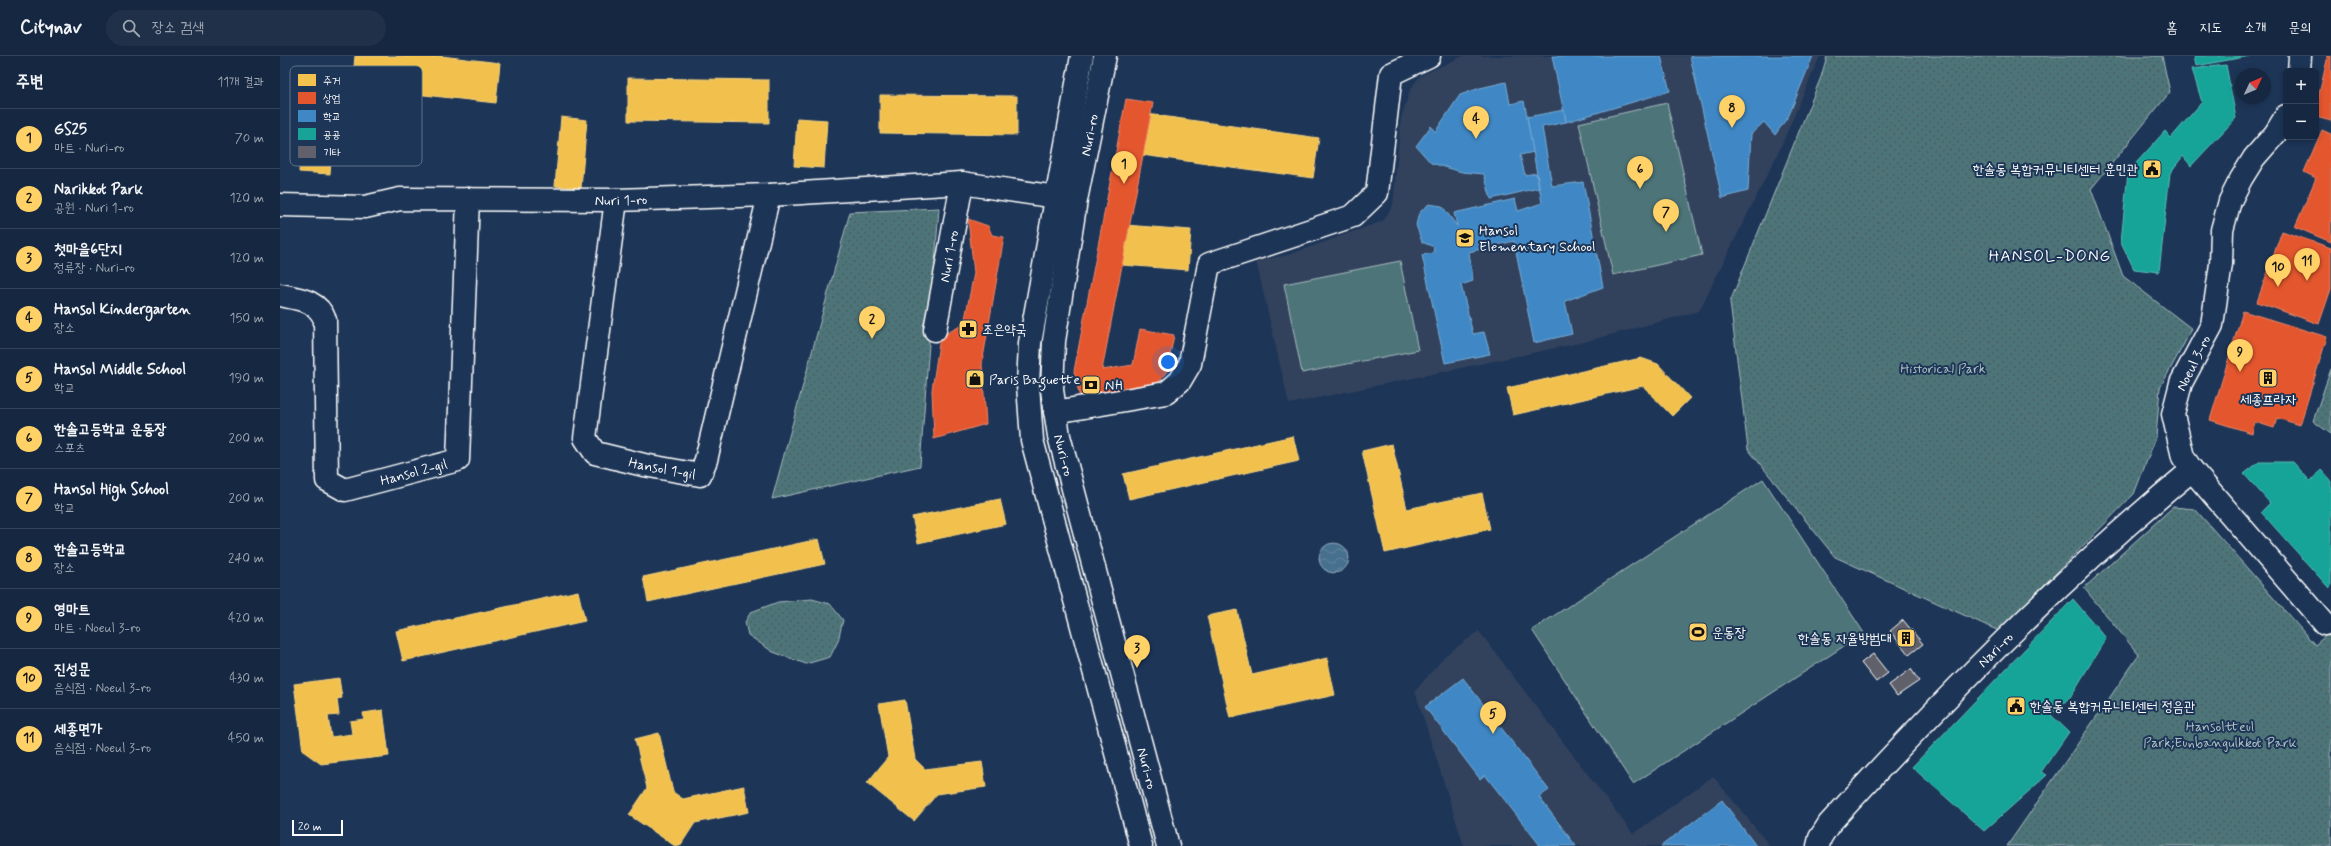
<!DOCTYPE html>
<html lang="ko">
<meta charset="utf-8">
<style>
:root{--surface:#162841;--page:#1f3048;--text:#f1f3f6;--muted:#9ea6b1;--line:#35445a;--accent:#ffd166}
body{margin:0;font-family:Mynerve,"Poor Story",sans-serif;background:var(--page);color:var(--text)}
.controls{position:absolute;right:12px;top:12px;display:grid;overflow:hidden;border-radius:6px;box-shadow:0 2px 6px #0003}
.controls button{width:36px;height:36px;display:grid;place-items:center;padding:0;border:0;border-bottom:1px solid var(--line);background:var(--surface);color:var(--text);font:20px sans-serif}
.compass{position:absolute;left:1955px;top:12px;width:36px;height:36px;border-radius:50%;background:var(--surface);box-shadow:0 2px 6px #0003;rotate:46deg}
.scale{position:absolute;left:12px;bottom:10px;width:51px;box-sizing:border-box;padding-left:4px;border:2px solid #fff;border-top:0;font-size:11px;line-height:14px;white-space:nowrap;color:#fff;-webkit-text-stroke:3px #1d3557;paint-order:stroke}
.you{position:absolute;left:888px;top:306px;width:14px;height:14px;margin:-10px;border:3px solid #fff;border-radius:50%;background:#1a73e8;box-shadow:0 0 0 6px #1a73e833}
.badge{display:grid;place-items:center;width:26px;height:26px;border-radius:50%;background:var(--accent);color:#111;font-size:13px;font-weight:700}
.pin{position:absolute;translate:-50% -33px;filter:drop-shadow(0 1px 2px #0008)}
.pin::after{content:'';position:absolute;top:21px;width:14px;height:12px;background:inherit;clip-path:polygon(0 0,100% 0,50% 100%)}
.list{margin:0;padding:0;list-style:none}
h2{display:flex;justify-content:space-between;align-items:center;height:52px;margin:0;padding:0 16px;font-size:17px}
h2 small{font-size:13px;font-weight:400;color:var(--muted)}
.list li{display:grid;grid-template-columns:26px 1fr auto;gap:12px;align-items:center;box-sizing:border-box;height:60px;padding:0 16px;border-top:1px solid var(--line)}
.list b{display:block;font-size:15px;white-space:nowrap}
.list p{margin:0;font-size:13px;white-space:nowrap;color:var(--muted)}
.list em{font-size:13px;font-style:normal;color:var(--muted)}
.icon{flex:none;width:22px;height:22px;fill:none;stroke:currentColor;stroke-width:2;stroke-linecap:round;stroke-linejoin:round}
.map{position:relative;flex:none;width:2051px;height:790px;overflow:hidden}
header{display:flex;align-items:center;gap:24px;box-sizing:border-box;height:56px;padding:0 20px;background:var(--surface);border-bottom:1px solid var(--line)}
header strong{font-size:19px}
nav{display:flex;gap:22px;margin-inline-start:auto;font-size:14px}
.search{width:280px;height:36px;background:var(--page);display:flex;align-items:center;gap:10px;box-sizing:border-box;padding:0 14px;border-radius:22px;color:var(--muted);font-size:15px}
main{display:flex}
aside{flex:1;background:var(--surface)}
.map>svg:first-child{display:block}
</style>
<header>
<strong>Citynav</strong>
<div class="search"><svg class="icon" aria-label="search" viewBox="0 0 24 24"><circle cx="10" cy="10" r="6"/><path d="M15 15l6 6"/></svg>장소 검색</div>
<nav><a>홈</a><a>지도</a><a>소개</a><a>문의</a></nav>
</header>
<main>
<aside>
<h2>주변<small>11개 결과</small></h2>
<ul class="list">
<li><span class="badge">1</span><div><b>GS25</b><p>마트 · Nuri-ro</p></div><em>70 m</em></li>
<li><span class="badge">2</span><div><b>Narikkot Park</b><p>공원 · Nuri 1-ro</p></div><em>120 m</em></li>
<li><span class="badge">3</span><div><b>첫마을6단지</b><p>정류장 · Nuri-ro</p></div><em>120 m</em></li>
<li><span class="badge">4</span><div><b>Hansol Kindergarten</b><p>장소</p></div><em>150 m</em></li>
<li><span class="badge">5</span><div><b>Hansol Middle School</b><p>학교</p></div><em>190 m</em></li>
<li><span class="badge">6</span><div><b>한솔고등학교 운동장</b><p>스포츠</p></div><em>200 m</em></li>
<li><span class="badge">7</span><div><b>Hansol High School</b><p>학교</p></div><em>200 m</em></li>
<li><span class="badge">8</span><div><b>한솔고등학교</b><p>장소</p></div><em>240 m</em></li>
<li><span class="badge">9</span><div><b>영마트</b><p>마트 · Noeul 3-ro</p></div><em>420 m</em></li>
<li><span class="badge">10</span><div><b>진성문</b><p>음식점 · Noeul 3-ro</p></div><em>430 m</em></li>
<li><span class="badge">11</span><div><b>세종면가</b><p>음식점 · Noeul 3-ro</p></div><em>450 m</em></li>
</ul>
</aside>
<div class="map">
<svg width="2051" height="790" viewBox="0 0 2051 790">
<defs>
<pattern id="park-dots" width="8" height="8" patternUnits="userSpaceOnUse"><rect width="8" height="8" fill="#4e7579"/><path d="M2 2h.1M6 6h.1" fill="none" stroke="#4d5c5e" stroke-width="1.8" stroke-linecap="round"/></pattern>
<pattern id="water-waves" width="16" height="10" patternUnits="userSpaceOnUse"><rect width="16" height="10" fill="#466f8e"/><path d="M0 5q4-4 8 0t8 0" fill="none" stroke="#62859f"/></pattern>
</defs>
<rect width="100%" height="100%" fill="#1d3557"/>
<filter id="ink" filterUnits="userSpaceOnUse"><feTurbulence type="fractalNoise" baseFrequency=".025" numOctaves="2"/><feDisplacementMap in="SourceGraphic" scale="8" xChannelSelector="R" yChannelSelector="G"/><feConvolveMatrix kernelMatrix="1 2 1 2 8 2 1 2 1" color-interpolation-filters="sRGB"/></filter>
<g filter="url(#ink)">
<g fill="#31425d">
<path d="M1183,0H1540L1498,97L1419,255L1304,286L1009,348L976,205L1008,199L1103,165L1113,149L1121,62L1130,34L1140,20Z"/>
<path d="M1199,575L1353,778L1433,720L1490,790H1184L1135,635L1166,599Z"/>
</g>
<g fill="#4e7579" stroke="#a6babc">
<path d="M1387,47L1422,199L1333,219L1299,67Z"/>
<path d="M1120,205L1138,294L1022,317L1004,228Z"/>
<path d="M1483,423L1584,577L1353,728L1252,574Z"/>
</g>
<g fill="url(#park-dots)" stroke="#a6babc">
<path d="M1547,0H1882L1890,36L1811,133L1843,220L1912,273L1880,332L1876,381L1854,438L1719,575L1555,501L1468,393L1450,246L1541,21Z"/>
<path d="M659,152L640,410L492,443L570,156Z"/>
<path d="M2051,313V378L2033,365Z"/>
<path d="M1893,451L1915,453L2035,589L2051,575V790H1727L1859,599L1804,532Z"/>
<path d="M532,543L550,548L563,564L558,585L550,601L526,608L493,596L468,579L465,566L471,556L498,546Z"/>
</g>
<circle fill="url(#water-waves)" stroke="#90a9bb" cx="1054" cy="502" r="15"/>
<g fill="#f2c14e" stroke="#f6d483">
<path d="M75,0H161L220,7L216,47L72,31Z"/>
<path d="M348,22L489,24V67L348,65Z"/>
<path d="M23,39L55,41L50,118L19,116Z"/>
<path d="M600,39L737,40V79L600,77Z"/>
<path d="M845,55L1039,82L1033,122L839,96Z"/>
<path d="M281,61L307,64L301,132L275,130Z"/>
<path d="M517,62L547,64L544,112L514,110Z"/>
<path d="M832,168L911,174L908,214L829,208Z"/>
<path d="M1361,302L1378,308L1410,342L1392,360L1363,330L1233,359L1227,332Z"/>
<path d="M1013,380L1019,405L849,443L843,418Z"/>
<path d="M1112,388L1127,453L1202,437L1210,473L1105,497L1082,395Z"/>
<path d="M720,443L726,468L638,487L632,461Z"/>
<path d="M539,483L545,508L368,546L363,521Z"/>
<path d="M298,535L305,565L123,605L116,575Z"/>
<path d="M957,554L972,619L1047,602L1055,639L950,662L927,560Z"/>
<path d="M59,622L62,642L57,643L59,659L48,660L51,681L72,678L70,665L84,663L83,657L103,654L109,700L41,708L23,695L14,628Z"/>
<path d="M625,644L635,703L645,713L702,706L706,731L657,738L634,765L587,727L608,701L599,648Z"/>
<path d="M379,677L393,736L403,743L464,730L469,756L415,767L400,790H395L349,759L367,732L355,683Z"/>
</g>
<g fill="#e4572e" stroke="#ec896d">
<path d="M2048,0H2051V65L2036,61V51Z"/>
<path d="M846,43L873,47L822,314L853,309L860,273L894,279L887,315L874,333L801,347L794,315Z"/>
<path d="M2042,74L2051,78V186L2015,171L2036,122L2024,116Z"/>
<path d="M688,163L708,170L712,179L724,181L702,308L706,368L654,383L652,334L660,281L684,268L694,217Z"/>
<path d="M2002,175L2051,192V233L2039,268L1977,246Z"/>
<path d="M1963,255L2047,281L2020,369L1997,362L1994,372L1975,366L1972,377L1930,364Z"/>
</g>
<g fill="#3f88c5" stroke="#79acd6">
<path d="M1272,0H1381L1390,35L1286,66Z"/>
<path d="M1410,0H1533L1509,59L1495,79L1484,66L1471,78L1468,135L1442,142Z"/>
<path d="M1226,26L1230,48L1244,45L1254,96L1240,99L1245,119L1256,117L1259,132L1211,143L1204,118L1182,116L1151,107L1136,90L1151,70L1155,76L1180,39L1200,32Z"/>
<path d="M1284,54L1286,66L1262,71L1272,130L1303,126L1323,231L1285,245L1292,278L1254,287L1234,185L1189,196L1193,225L1181,229L1193,278L1204,276L1210,298L1165,307L1142,199L1153,197L1154,191L1142,186L1136,169L1139,157L1149,148L1162,150L1177,170L1174,157L1235,143L1238,155L1262,147L1247,61Z"/>
<path d="M1183,622L1269,734L1259,741L1296,790H1257L1259,788L1205,719L1200,723L1145,651Z"/>
<path d="M1442,744L1476,790H1381Z"/>
</g>
<g fill="#17a398" stroke="#5dbfb7">
<path d="M1914,0H1970L1916,10Z"/>
<path d="M1946,9L1956,62L1911,110L1903,100L1890,117L1879,216L1854,213L1841,186L1848,116L1885,75L1891,82L1922,46L1912,13Z"/>
<path d="M1979,406H2013L2030,425L2042,414L2051,424V530L2049,532L1981,456L1990,447L1964,418Z"/>
<path d="M1793,543L1826,582L1791,640L1771,659L1789,676L1761,716L1767,719L1704,775L1632,711Z"/>
</g>
<g fill="#61606b" stroke="#fff">
<path d="M1623,564L1643,588L1629,599L1610,575Z"/>
<path d="M1593,598L1608,617L1596,626L1581,607Z"/>
<path d="M1631,613L1639,625L1617,640L1609,629Z"/>
</g>
<g fill="none" stroke-linecap="round" stroke-linejoin="round">
<g stroke="#fff" stroke-width="25">
<g id="minor">
<path d="M802,0L750,287L748,329L752,384L861,790"/>
<path id="s1" d="M825,0L796,144L774,285L772,334L779,380L888,790"/>
<path d="M2019,15L2020,0"/>
<path d="M2006,60L1995,78L1974,102L1961,123L1950,145L1942,174L1941,208L1932,269L1901,327L1893,358L1903,401L1912,414L2045,568"/>
<path id="s2" d="M336,144L305,382L315,397L364,409L420,419L426,404L489,139"/>
<path id="s3" d="M0,149L85,151L120,143L336,144L489,139L682,127L790,143"/>
<path id="s4" d="M0,239C19,243 38,244 45,264L47,424L65,434L178,404L188,143"/>
<path id="s5" d="M655,274L682,127"/>
<path d="M775,356L886,337L900,325L910,308L929,208L1073,160L1097,137L1111,18L1149,0"/>
<path id="s6" d="M1538,790L1540,782L1549,768C1663,643 1781,522 1912,414"/>
</g>
</g>
<use href="#minor" stroke="#1d3557" stroke-width="22"/>
</g>
</g>
<defs>
<g id="civic-square" transform="scale(1)"><rect x="-9" y="-9" width="18" height="18" rx="4" fill="#ffd166" stroke="#1d3557"/><path d="M-.6-6.5H3V-4.5H.6V-3L4-1V1h2V6H-6V1h2V-1L-.6-3ZM-1.2 2.5V6h2.4V2.5Z" fill="#111"/></g>
<g id="school-square" transform="scale(1)"><rect x="-9" y="-9" width="18" height="18" rx="4" fill="#ffd166" stroke="#1d3557"/><path d="M0-5L7-2L0 1L-7-2ZM-4 1L0 2.5L4 1V4Q0 6-4 4Z" fill="#111"/></g>
<g id="pharmacy-square" transform="scale(1)"><rect x="-9" y="-9" width="18" height="18" rx="4" fill="#ffd166" stroke="#1d3557"/><path d="M-2-6h4v4h4v4h-4v4h-4v-4h-4v-4h4Z" fill="#111"/></g>
<g id="building-square" transform="scale(1)"><rect x="-9" y="-9" width="18" height="18" rx="4" fill="#ffd166" stroke="#1d3557"/><path d="M-4-6H4V6H1V3H-1V6H-4ZM-2.5-4.3h1.7v1.8h-1.7ZM.8-4.3h1.7v1.8H.8ZM-2.5-1h1.7V.8h-1.7ZM.8-1h1.7V.8H.8Z" fill="#111"/></g>
<g id="shop-square" transform="scale(1)"><rect x="-9" y="-9" width="18" height="18" rx="4" fill="#ffd166" stroke="#1d3557"/><path d="M-5-2.5h2.3a2.7 3.5 0 0 1 5.4 0H5L5.5 6h-11ZM-1.5-2.5h3a1.5 2.3 0 0 0-3 0Z" fill="#111"/></g>
<g id="bank-square" transform="scale(1)"><rect x="-9" y="-9" width="18" height="18" rx="4" fill="#ffd166" stroke="#1d3557"/><path d="M-6-4H6V4H-6ZM0-2.3a2.3 2.3 0 1 0 0 4.6a2.3 2.3 0 1 0 0-4.6Z" fill="#111"/></g>
<g id="stadium-square" transform="scale(1)"><rect x="-9" y="-9" width="18" height="18" rx="4" fill="#ffd166" stroke="#1d3557"/><path d="M0-5a6.5 5 0 1 0 0 10a6.5 5 0 1 0 0-10ZM-3.5-1.8h7v3.6h-7Z" fill="#111"/></g>
</defs>
<g fill-rule="evenodd">
<use href="#civic-square" x="1872" y="113"/>
<use href="#school-square" x="1185" y="182"/>
<use href="#pharmacy-square" x="688" y="273"/>
<use href="#building-square" x="1988" y="322"/>
<use href="#shop-square" x="695" y="323"/>
<use href="#bank-square" x="811" y="329"/>
<use href="#stadium-square" x="1418" y="576"/>
<use href="#building-square" x="1626" y="582"/>
<use href="#civic-square" x="1736" y="650"/>
</g>
<g text-anchor="middle" stroke-width="4" stroke-linejoin="round" paint-order="stroke">
<g font-size="14" fill="#fff" stroke="#1d3557">
<text transform="translate(809 79) rotate(-79)" y="5">Nuri-ro</text>
<text dy="5" stroke="none"><textPath href="#s3" startOffset="342">Nuri 1-ro</textPath></text>
<text dy="5" stroke="none"><textPath href="#s5" startOffset="75">Nuri 1-ro</textPath></text>
<text transform="translate(1913 307) rotate(-64)" y="5">Noeul 3-ro</text>
<text dy="5" stroke="none"><textPath href="#s1" startOffset="405">Nuri-ro</textPath></text>
<text dy="5" stroke="none"><textPath href="#s2" startOffset="327">Hansol 1-gil</textPath></text>
<text dy="5" stroke="none"><textPath href="#s4" startOffset="306">Hansol 2-gil</textPath></text>
<text dy="5" stroke="none"><textPath href="#s6" startOffset="266">Nari-ro</textPath></text>
<text dy="5" stroke="none"><textPath href="#s1" startOffset="729">Nuri-ro</textPath></text>
</g>
<g font-size="14" fill="#fff" stroke="#1d3557" text-anchor="start">
<text x="1858" y="118" text-anchor="end">한솔동 복합커뮤니티센터 훈민관</text>
<text x="1199" y="179">Hansol<tspan x="1199" dy="16">Elementary School</tspan></text>
<text x="702" y="278">조은약국</text>
<text x="709" y="328">Paris Baguette</text>
<text x="825" y="334">NH</text>
<text x="1988" y="348" text-anchor="middle">세종프라자</text>
<text x="1432" y="581">운동장</text>
<text x="1612" y="587" text-anchor="end">한솔동 자율방범대</text>
<text x="1750" y="655">한솔동 복합커뮤니티센터 정음관</text>
</g>
<g font-size="14" fill="#afc1c3" stroke="#1d3557">
<text x="1663" y="317">Historical Park</text>
<text x="1940" y="675">Hansoltteul<tspan x="1940" dy="16">Park;Eunbangulkkot Park</tspan></text>
</g>
<g font-size="16" letter-spacing="1" fill="#fff" stroke="#1d3557">
<text x="1770" y="205">HANSOL-DONG</text>
</g>
</g>
<rect x="10" y="10" width="132" height="100" rx="6" fill="#1d3557" stroke="#617289" stroke-width="1"/>
<rect x="18" y="18" width="18" height="12" fill="#f2c14e"/>
<rect x="18" y="36" width="18" height="12" fill="#e4572e"/>
<rect x="18" y="54" width="18" height="12" fill="#3f88c5"/>
<rect x="18" y="72" width="18" height="12" fill="#17a398"/>
<rect x="18" y="90" width="18" height="12" fill="#61606b"/>
<g font-size="11" fill="#fff">
<text x="43" y="28">주거</text>
<text x="43" y="46">상업</text>
<text x="43" y="64">학교</text>
<text x="43" y="82">공공</text>
<text x="43" y="100">기타</text>
</g>
</svg>
<div class="controls">
<button>+</button>
<button>−</button>
</div>
<svg class="compass" viewBox="-18 -18 36 36"><path d="M0-13l5 13h-10z" fill="#e53935"/><path d="M0 13l5-13h-10z" fill="#9ea6b1"/></svg>
<div class="scale">20 m</div>
<div class="you"></div>
<div class="pin badge" style="left:844px;top:128px">1</div>
<div class="pin badge" style="left:592px;top:283px">2</div>
<div class="pin badge" style="left:857px;top:612px">3</div>
<div class="pin badge" style="left:1196px;top:83px">4</div>
<div class="pin badge" style="left:1213px;top:678px">5</div>
<div class="pin badge" style="left:1360px;top:133px">6</div>
<div class="pin badge" style="left:1386px;top:176px">7</div>
<div class="pin badge" style="left:1452px;top:72px">8</div>
<div class="pin badge" style="left:1960px;top:316px">9</div>
<div class="pin badge" style="left:1998px;top:231px">10</div>
<div class="pin badge" style="left:2027px;top:225px">11</div>
</div>
</main>
